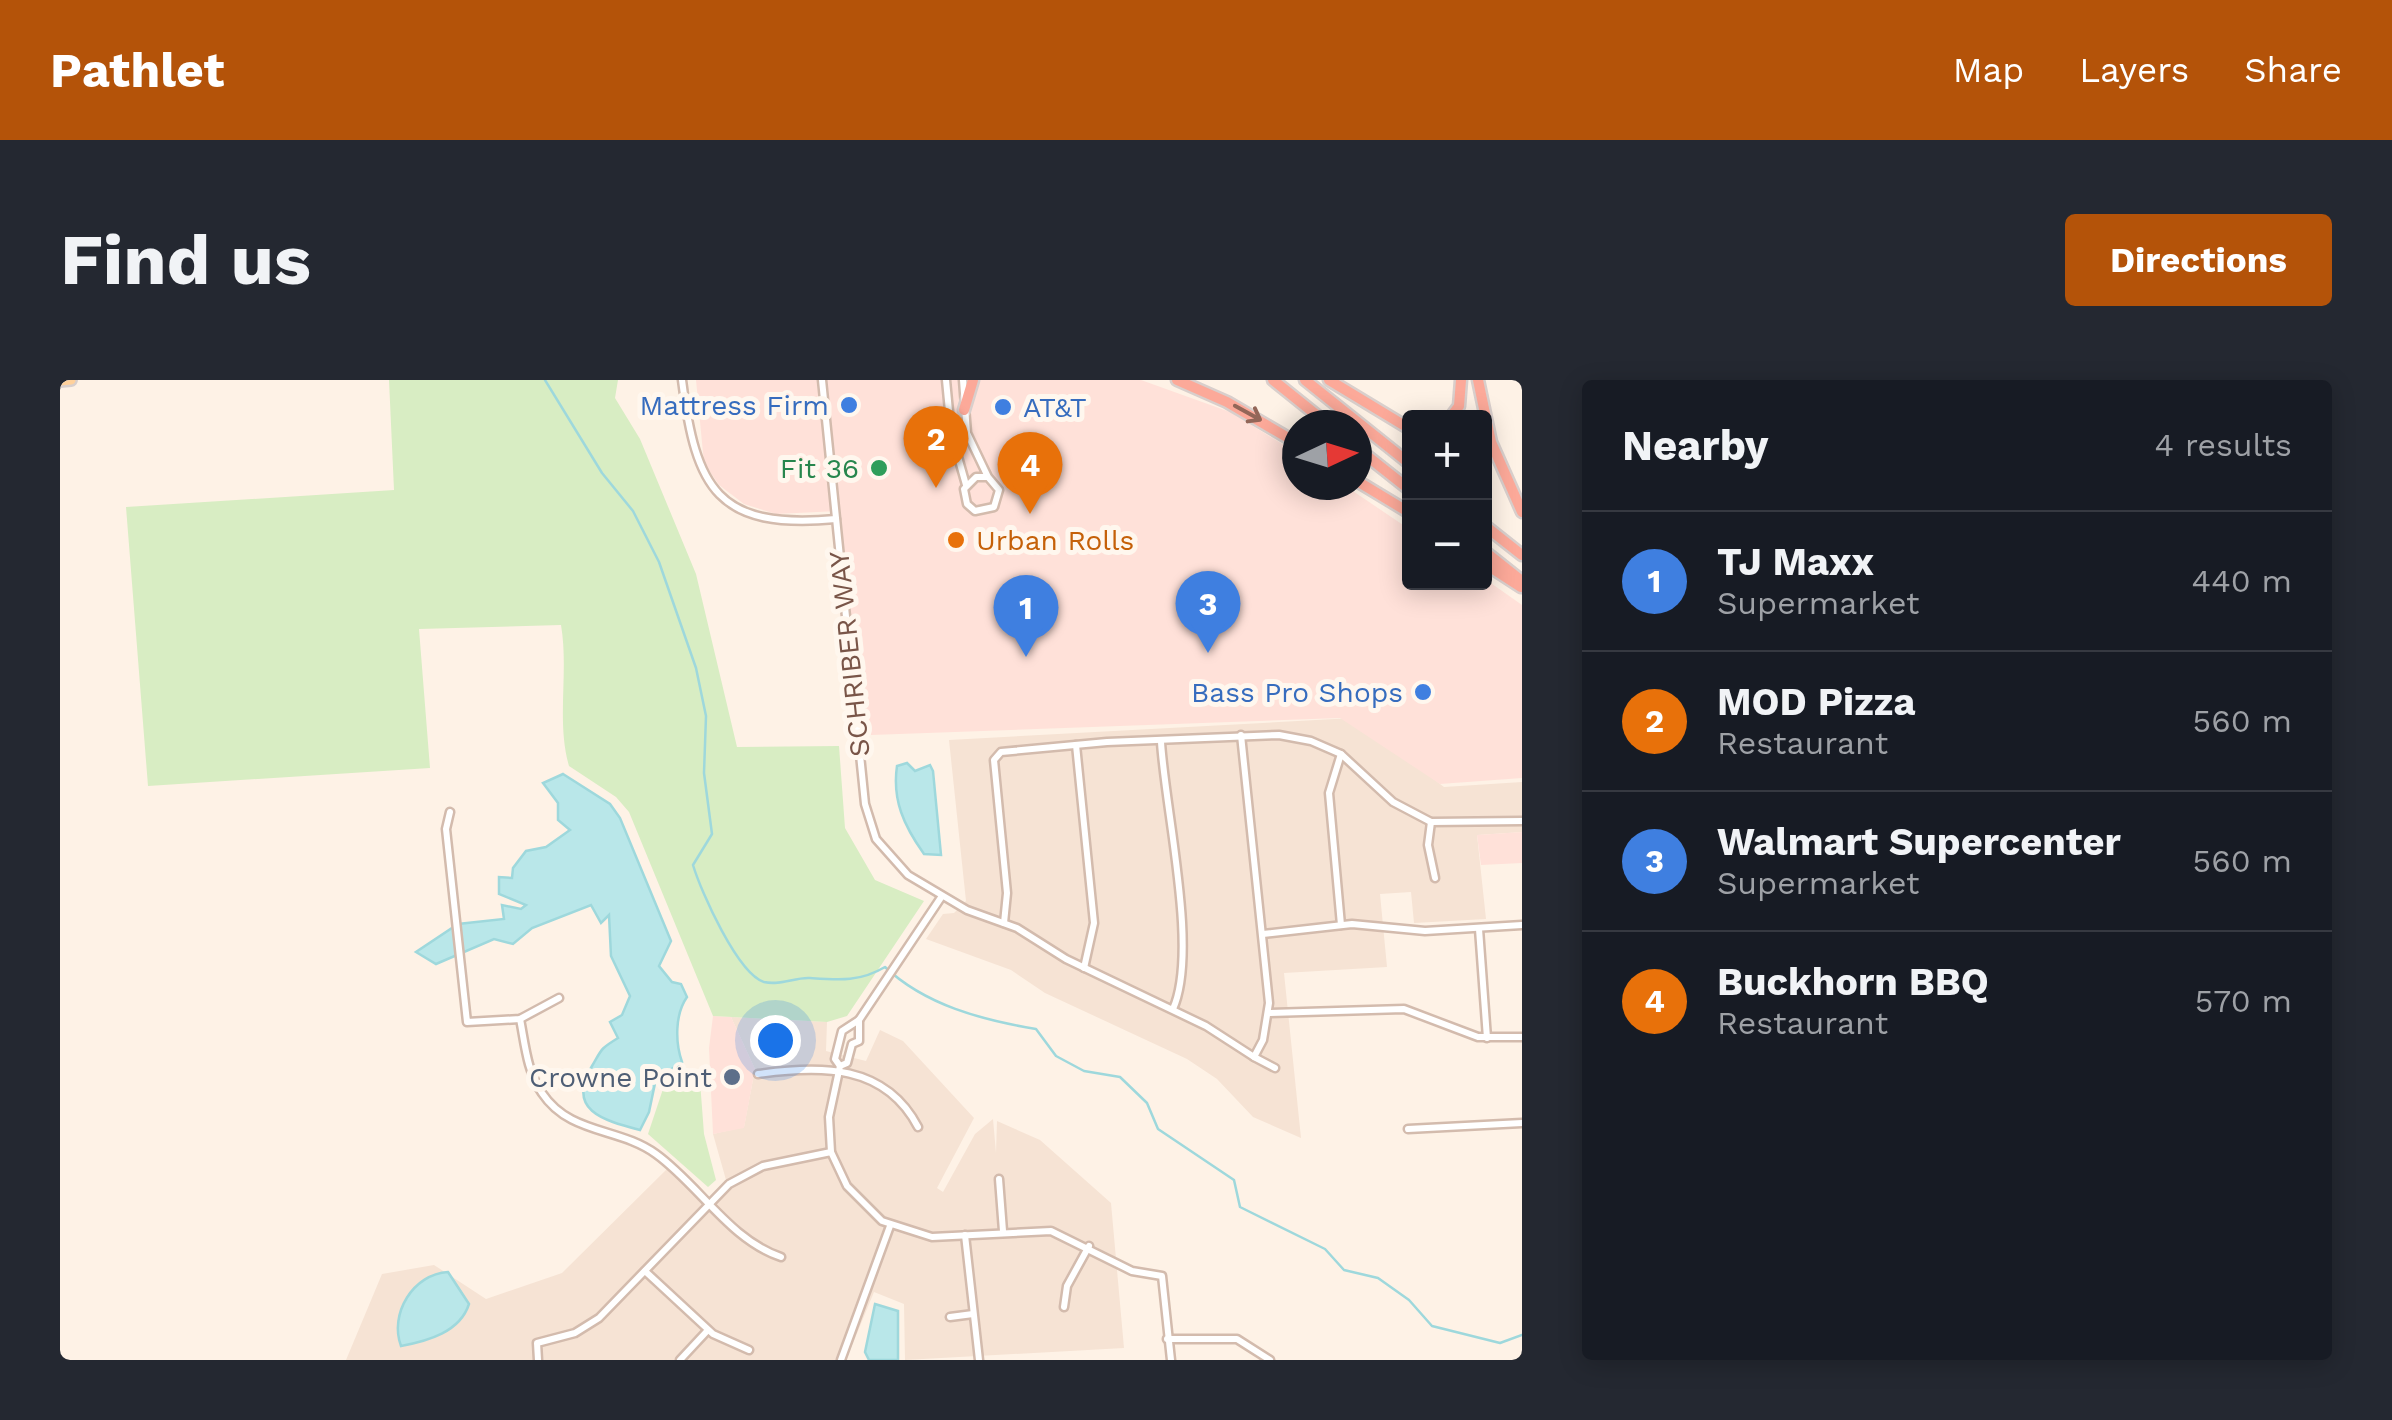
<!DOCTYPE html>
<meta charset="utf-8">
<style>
:root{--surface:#171b24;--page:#242831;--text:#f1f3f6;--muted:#9ea1a6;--line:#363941;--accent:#b45309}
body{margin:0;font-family:"Work Sans",sans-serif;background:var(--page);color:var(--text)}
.controls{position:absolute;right:30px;top:30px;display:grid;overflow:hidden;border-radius:10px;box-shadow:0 5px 25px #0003}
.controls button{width:90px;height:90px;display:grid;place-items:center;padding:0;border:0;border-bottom:2px solid var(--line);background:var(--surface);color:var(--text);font:50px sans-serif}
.compass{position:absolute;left:1222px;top:30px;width:90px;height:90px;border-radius:50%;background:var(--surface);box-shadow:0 5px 25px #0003;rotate:86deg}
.you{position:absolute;left:715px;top:660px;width:35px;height:35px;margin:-25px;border:8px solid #fff;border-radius:50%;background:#1a73e8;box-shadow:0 0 0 15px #1a73e833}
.badge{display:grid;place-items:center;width:65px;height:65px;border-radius:50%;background:var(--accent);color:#fff;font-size:32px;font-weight:700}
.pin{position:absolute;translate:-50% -82px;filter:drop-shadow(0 2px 5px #0008)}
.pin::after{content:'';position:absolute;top:52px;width:35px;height:30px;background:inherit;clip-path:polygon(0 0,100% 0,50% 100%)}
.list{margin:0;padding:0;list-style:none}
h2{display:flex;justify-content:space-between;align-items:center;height:130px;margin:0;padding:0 40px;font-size:42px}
h2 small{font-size:32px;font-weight:400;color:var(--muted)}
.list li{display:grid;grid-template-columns:65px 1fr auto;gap:30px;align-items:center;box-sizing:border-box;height:140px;padding:0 40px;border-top:2px solid var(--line)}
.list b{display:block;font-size:38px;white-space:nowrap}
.list p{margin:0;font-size:32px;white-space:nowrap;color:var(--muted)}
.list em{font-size:32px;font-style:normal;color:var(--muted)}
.map{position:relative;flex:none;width:1462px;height:980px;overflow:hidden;border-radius:10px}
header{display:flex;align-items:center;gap:60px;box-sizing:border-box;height:140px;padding:0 50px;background:var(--accent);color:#fff}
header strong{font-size:48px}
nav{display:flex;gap:55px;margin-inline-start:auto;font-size:35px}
.intro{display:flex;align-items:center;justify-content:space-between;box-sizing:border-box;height:240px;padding:0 60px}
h1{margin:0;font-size:70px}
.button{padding:25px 45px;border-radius:10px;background:var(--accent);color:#fff;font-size:35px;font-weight:700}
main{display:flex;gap:60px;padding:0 60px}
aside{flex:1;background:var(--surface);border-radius:10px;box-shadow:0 5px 25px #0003}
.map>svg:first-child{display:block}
</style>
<header>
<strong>Pathlet</strong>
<nav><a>Map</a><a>Layers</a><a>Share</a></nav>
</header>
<div class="intro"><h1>Find us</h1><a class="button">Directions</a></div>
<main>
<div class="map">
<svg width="1462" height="980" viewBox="0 0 1462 980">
<rect width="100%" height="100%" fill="#fef2e6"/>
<g fill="#f6e3d4">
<path d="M1293,338L1384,407L1462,402V452L1417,455L1426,539L1354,543L1351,512L1320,514L1327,587L1224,593L1241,758L1193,737L1157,699L1127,679L985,613L951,590L866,559L883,534L894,533L906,521L889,360Z"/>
<path d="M671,637L767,642L766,671L806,681L820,650L843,661L914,738L877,808L883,812L915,754L933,739L936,773L937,741L980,760L1051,823L1064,968L845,980L844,924L814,912L786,980H286L322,894L374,885L426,919L502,893L608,788L648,825L668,807L653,754L684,747L695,689Z"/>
</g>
<g fill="#ffe1d9">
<path d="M636,0H1081L1170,32L1237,73V105H1284L1349,149L1350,202L1425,199L1462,225V398L1380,404L1280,338L811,355L802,340L778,131L716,134L684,124L659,105L644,83Z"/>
<path d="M1462,452V483L1421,485L1417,455Z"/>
<path d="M653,636L671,637L695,689L684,748L653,754L649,668Z"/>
</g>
<g fill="#d8edc3">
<path d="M329,0H558L555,18L580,59L636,194L677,367L779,366L785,448L815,500L864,521L787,636L767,642L653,636L569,432L556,417L509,386C496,341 509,292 501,245L359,249L370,388L88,406L66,127L334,110Z"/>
<path d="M640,701L644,754L656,800L648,807L588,754L605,703Z"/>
</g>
<g fill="#b9e7e9" stroke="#9ed8dc" stroke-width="2.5">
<path d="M847,383L855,391L870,385L873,391L881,475L864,474C844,446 832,420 837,386Z"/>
<path d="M503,394L550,424L560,438L611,561L599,586L612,602L621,604L627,617C615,634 615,662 622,682L607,692L598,689L589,732L580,750C542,740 506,730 532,686C542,669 540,669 558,658L550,642L562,635L570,616L551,576L549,535L541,543L531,525L472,548L453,564L434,559L376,584L356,572L398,544L444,539L442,525L461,529L466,525L439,514V497L452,498L453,488L466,471L486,467L510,450L498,440V423L483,403Z"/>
<path d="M388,892L409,924C400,952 368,961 341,966C329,934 353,894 388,892Z"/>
<path d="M815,924L838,931V980H809L805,972Z"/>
</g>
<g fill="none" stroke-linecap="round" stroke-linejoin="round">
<path stroke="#9ed8dc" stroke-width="2.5" d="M485,0L542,93L573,131L599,182L636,288L646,336L644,393L652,454L633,485C641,512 678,594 704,602C720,606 735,597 750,598C779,600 800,602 825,587C865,625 922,640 976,649L996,676L1024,691L1060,697L1087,723L1098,749L1174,800L1180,827L1265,869L1284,890L1318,898L1349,920L1372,946L1440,963L1462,955"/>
<g stroke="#d3bbad" stroke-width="11">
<g id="minor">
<path d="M622,0C636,109 657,150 776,139"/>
<path d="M762,0L805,424L816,459L848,495L907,530L957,548L1006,579L1146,646L1194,677L1203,660L1209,623L1181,355"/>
<path d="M886,0L891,52L906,105"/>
<path d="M903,0L907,53L928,97L939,110L934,127L915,131L907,124L904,109L916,97H928"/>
<path d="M1101,362C1105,430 1139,571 1113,629"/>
<path d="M1016,365L1034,543L1024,588"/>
<path d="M390,432L386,449L407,642L460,639L499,618"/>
<path d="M1371,442L1368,465L1375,498"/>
<path d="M944,543L947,513L934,380L941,372L1047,362L1219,355L1251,361L1281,374L1333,422L1371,442L1462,441"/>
<path d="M1281,545L1269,413L1281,374"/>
<path d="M1419,549L1427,658"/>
<path d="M1203,554L1292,544L1365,551L1462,545"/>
<path d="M1209,633L1344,629L1418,657H1462"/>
<path d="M460,639C465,664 467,692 482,713C510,755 559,747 596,774C639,805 670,860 721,877"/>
<path d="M799,640V661L792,664L787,683L780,686L769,737L771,772L787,806L822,841L872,857L991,851L1072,891L1102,896L1111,980"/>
<path d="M1194,677L1215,688"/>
<path d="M780,686L775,679L782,651L799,640L882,516"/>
<path d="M698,694C761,685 825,684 858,747"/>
<path d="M1348,749L1462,743"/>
<path d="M939,799L943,851"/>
<path d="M905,855L919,980"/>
<path d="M585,891L653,954L689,970"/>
<path d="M1004,927L1007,906L1029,866"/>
<path d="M890,937L913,934"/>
<path d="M1107,959H1177L1210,980"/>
<path d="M478,980L477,963L515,953L539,938L669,804L703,786L771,772"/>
<path d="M620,980L648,950"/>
<path d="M781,980L830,846"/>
</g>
</g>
<g stroke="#d9cfcc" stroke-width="14">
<path id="major" d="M0,1L11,0"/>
</g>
<g stroke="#d9cfcc" stroke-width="15">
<g id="highway">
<path d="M1117,0L1167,22L1237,63"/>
<path d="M1213,0L1269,45"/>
<path d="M1245,0L1350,84"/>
<path d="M1269,0L1350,49"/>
<path d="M1418,0L1431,62L1462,132"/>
<path d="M904,30L913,0"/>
<path d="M1390,38L1399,26L1401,0"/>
<path d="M1297,68L1350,110"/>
<path d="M1297,101L1350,133"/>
<path d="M1424,145L1462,175"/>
<path d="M1424,171L1462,201"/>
<path d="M1424,183L1461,207"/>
</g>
</g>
<use href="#minor" stroke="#fff" stroke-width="6"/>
<use href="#major" stroke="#ffd19c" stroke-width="9"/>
<use href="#highway" stroke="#fca999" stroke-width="10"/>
</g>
<defs><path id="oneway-shaft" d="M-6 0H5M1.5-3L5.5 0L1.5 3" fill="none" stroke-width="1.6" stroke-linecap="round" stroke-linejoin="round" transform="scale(2.5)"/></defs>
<use stroke="#936658" href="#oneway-shaft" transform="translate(1188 33) rotate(29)"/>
<g fill="#3f7fe0" stroke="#fff7ee" stroke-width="4">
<circle cx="789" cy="25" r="10"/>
<circle cx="943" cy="27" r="10"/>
<circle cx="1363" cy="312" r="10"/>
</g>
<circle fill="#2e9e5b" stroke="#fff7ee" stroke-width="4" cx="819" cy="88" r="10"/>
<circle fill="#e8710a" stroke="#fff7ee" stroke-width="4" cx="896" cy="160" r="10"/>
<circle fill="#5c6f8a" stroke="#fff7ee" stroke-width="4" cx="672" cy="697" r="10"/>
<g text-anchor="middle" stroke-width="10" stroke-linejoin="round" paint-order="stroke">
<g font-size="28" fill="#366cbe" stroke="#fff7ee" text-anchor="end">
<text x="769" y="35">Mattress Firm</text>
<text x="963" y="37" text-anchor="start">AT&amp;T</text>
<text x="1343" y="322">Bass Pro Shops</text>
</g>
<g font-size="28" fill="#27864d" stroke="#fff7ee" text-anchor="end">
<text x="799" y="98">Fit 36</text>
</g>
<g font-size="28" fill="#c56008" stroke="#fff7ee" text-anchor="start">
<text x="916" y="170">Urban Rolls</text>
</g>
<g font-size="28" fill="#795548" stroke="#fff7ee">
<text transform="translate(789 274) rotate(-96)" y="10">SCHRIBER WAY</text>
</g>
<g font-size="28" fill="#4e5e75" stroke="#fff7ee" text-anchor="end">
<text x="652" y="707">Crowne Point</text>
</g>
</g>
</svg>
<div class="controls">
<button>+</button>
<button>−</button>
</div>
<svg class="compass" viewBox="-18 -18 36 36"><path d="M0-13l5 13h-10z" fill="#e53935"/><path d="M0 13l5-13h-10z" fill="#9ea1a6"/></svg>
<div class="you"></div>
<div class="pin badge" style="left:966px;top:277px;background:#3f7fe0">1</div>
<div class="pin badge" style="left:876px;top:108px;background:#e8710a">2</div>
<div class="pin badge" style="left:1148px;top:273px;background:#3f7fe0">3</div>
<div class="pin badge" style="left:970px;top:134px;background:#e8710a">4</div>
</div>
<aside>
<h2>Nearby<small>4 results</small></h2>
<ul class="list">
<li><span class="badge" style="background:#3f7fe0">1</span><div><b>TJ Maxx</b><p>Supermarket</p></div><em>440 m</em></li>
<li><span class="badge" style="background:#e8710a">2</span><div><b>MOD Pizza</b><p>Restaurant</p></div><em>560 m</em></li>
<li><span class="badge" style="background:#3f7fe0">3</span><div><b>Walmart Supercenter</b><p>Supermarket</p></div><em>560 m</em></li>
<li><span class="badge" style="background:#e8710a">4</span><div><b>Buckhorn BBQ</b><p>Restaurant</p></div><em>570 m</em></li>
</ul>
</aside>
</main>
